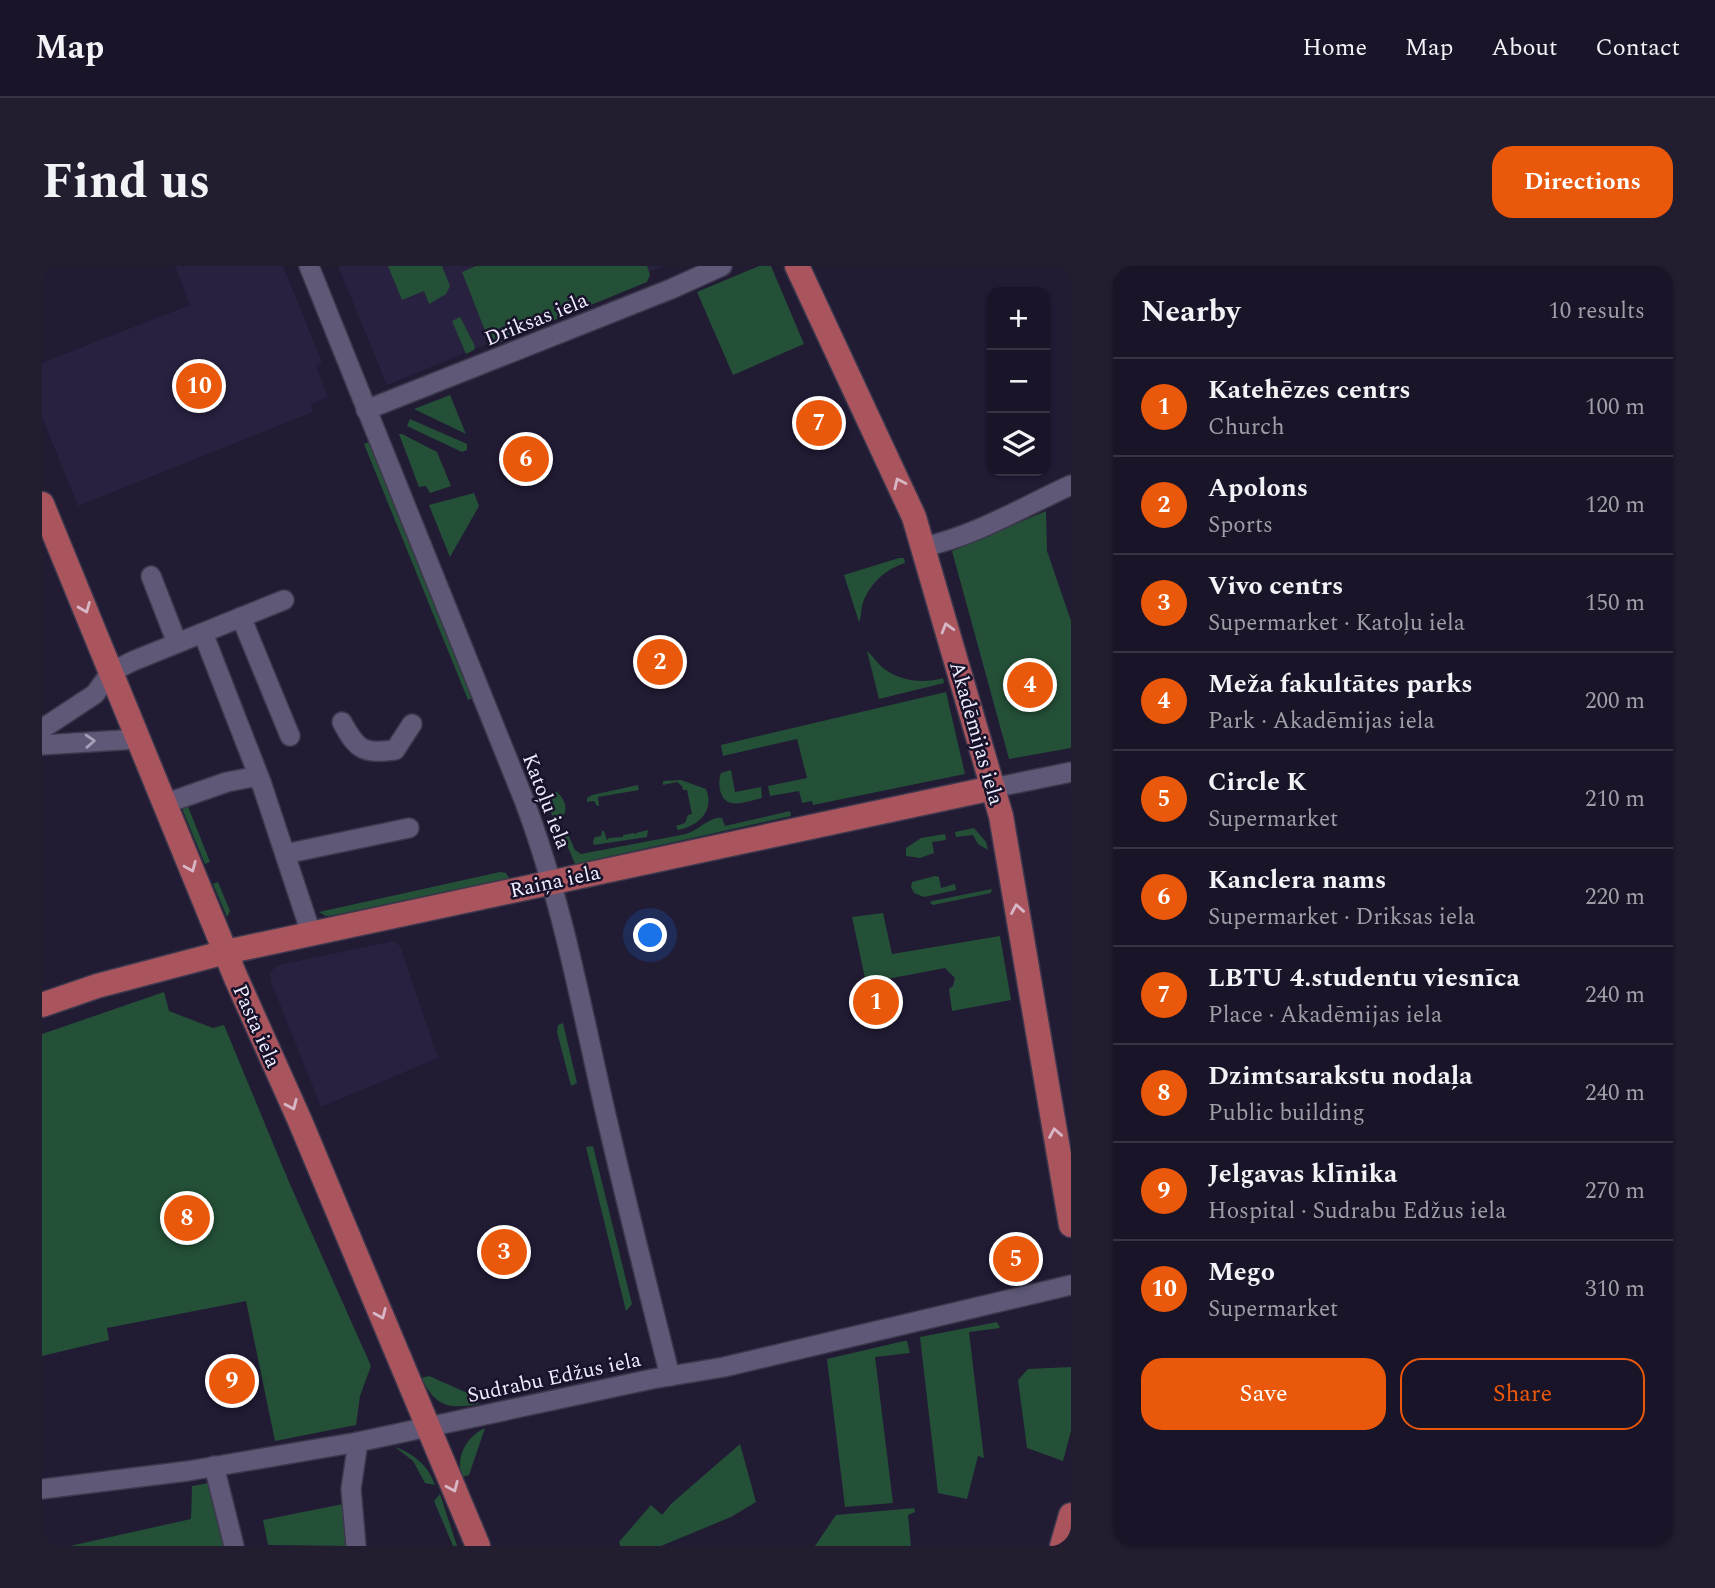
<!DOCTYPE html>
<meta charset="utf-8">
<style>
:root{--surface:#191427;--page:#221d2f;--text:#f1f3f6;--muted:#9f9ea7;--line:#373344;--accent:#ea580c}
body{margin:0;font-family:Spectral,serif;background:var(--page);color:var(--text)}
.controls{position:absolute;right:21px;top:21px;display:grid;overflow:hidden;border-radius:14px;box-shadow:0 2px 5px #0004}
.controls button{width:63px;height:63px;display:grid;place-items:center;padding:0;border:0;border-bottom:2px solid var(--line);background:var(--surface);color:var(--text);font:35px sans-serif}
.you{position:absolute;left:609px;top:670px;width:24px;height:24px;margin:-18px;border:5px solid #fff;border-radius:50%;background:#1a73e8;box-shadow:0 0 0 10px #1a73e833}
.badge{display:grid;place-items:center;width:46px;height:46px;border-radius:50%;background:var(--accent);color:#fff;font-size:23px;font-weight:700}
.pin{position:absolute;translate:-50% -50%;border:4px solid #fff;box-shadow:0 2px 7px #0006}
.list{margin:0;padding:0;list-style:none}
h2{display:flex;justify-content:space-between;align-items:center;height:91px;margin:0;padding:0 28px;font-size:30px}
h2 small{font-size:23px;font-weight:400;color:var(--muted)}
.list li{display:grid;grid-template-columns:46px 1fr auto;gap:21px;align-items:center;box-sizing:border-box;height:98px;padding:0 28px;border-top:2px solid var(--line)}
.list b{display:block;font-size:26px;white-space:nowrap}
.list p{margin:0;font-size:23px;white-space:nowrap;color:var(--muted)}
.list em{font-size:23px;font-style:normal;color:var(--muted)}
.actions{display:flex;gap:14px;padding:21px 28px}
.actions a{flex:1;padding:16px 0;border:2px solid var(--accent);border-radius:21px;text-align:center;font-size:24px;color:var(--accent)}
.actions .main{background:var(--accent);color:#fff}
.icon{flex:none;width:38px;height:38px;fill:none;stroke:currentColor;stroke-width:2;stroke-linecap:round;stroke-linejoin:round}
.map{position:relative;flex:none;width:1029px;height:1280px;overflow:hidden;border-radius:21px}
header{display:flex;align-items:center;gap:42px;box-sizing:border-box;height:98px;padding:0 35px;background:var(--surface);border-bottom:2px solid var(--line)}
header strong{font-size:33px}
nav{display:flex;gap:38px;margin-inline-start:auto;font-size:24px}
.intro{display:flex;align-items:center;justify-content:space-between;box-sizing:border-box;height:168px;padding:0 42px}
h1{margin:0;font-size:49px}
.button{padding:18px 32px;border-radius:21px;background:var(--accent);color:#fff;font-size:24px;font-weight:700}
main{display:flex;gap:42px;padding:0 42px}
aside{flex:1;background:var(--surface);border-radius:21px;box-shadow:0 2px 5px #0004}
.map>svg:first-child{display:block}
</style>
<header>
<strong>Map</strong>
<nav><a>Home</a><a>Map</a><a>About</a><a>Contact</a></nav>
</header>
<div class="intro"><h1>Find us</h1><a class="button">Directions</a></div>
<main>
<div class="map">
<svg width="1029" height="1280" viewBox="0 0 1029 1280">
<rect width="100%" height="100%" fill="#211b34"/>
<g fill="#282140">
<path d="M133,0H241L280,97L274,100L286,131L269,138L271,146L36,240L0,151V97L148,39Z"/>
<path d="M296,0H621L442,73L445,78L345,119Z"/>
<path d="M352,675L358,680L396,792L279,841L229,716L228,706L236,699Z"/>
</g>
<g fill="#245037">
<path d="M346,0H400L408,20L404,28L387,38L382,25L360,34Z"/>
<path d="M434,0H605L608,9L605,16L449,80L420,6Z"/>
<path d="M717,0H729L762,78L691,109L655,26Z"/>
<path d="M418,51L433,80L432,84L424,88L410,55Z"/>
<path d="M408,129L424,168L372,143Z"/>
<path d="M368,153L425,178V184L420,186L365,160Z"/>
<path d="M357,168H360L395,186L409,220L388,227L384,220L377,221Z"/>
<path d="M327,176L430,432L426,434L322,178Z"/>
<path d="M432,227L437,240L408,291L387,239Z"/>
<path d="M1004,245L1005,285L1029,355V482L967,493L910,285Z"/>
<path d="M857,292H862L863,297C843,303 826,319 820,340C819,346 819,352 817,356L802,309Z"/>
<path d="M825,385C831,390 835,397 841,402C858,415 881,418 901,412L902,417L837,433Z"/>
<path d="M904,426L923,508L771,539L770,535L760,537L757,525L728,530L726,520L765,512L755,473L681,490L679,479Z"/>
<path d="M689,504L693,526L719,521L720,532C705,535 683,546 678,524C677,517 677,513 679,507Z"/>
<path d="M639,514L664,523C673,544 657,560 636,564L634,560L643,557L646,549L650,548L645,524H641L640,520L635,516L621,519V515Z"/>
<path d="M596,519L597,524L556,531L557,540H555L552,535L545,536V532L550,529Z"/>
<path d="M515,526C526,536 527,550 513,557L502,529Z"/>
<path d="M145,538L168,596L163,598L141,545V542Z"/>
<path d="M748,545L749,550L533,598L519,565L525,566L533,584L539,588L644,568C659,563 668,550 680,552L683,560Z"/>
<path d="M932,562L944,576L946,584L936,578L931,569L914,571L913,566Z"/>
<path d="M606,564L605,571L552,579L551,575L553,571L559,570L560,565H562L565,574L567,572L581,571V569L592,567L594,569V567Z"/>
<path d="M903,568L904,574L890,576L892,587L878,592L864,590V582L879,572Z"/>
<path d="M458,606L464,607L467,612L293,649L284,650L277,646Z"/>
<path d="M893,610L897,611L899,622L913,618L914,624L882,631L872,627L869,621L870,616Z"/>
<path d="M176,616L188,645L185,651L171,618Z"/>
<path d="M950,623L949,627L891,639L888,637L890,635Z"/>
<path d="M841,647L850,688L958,670L969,734L910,745L907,723L911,720L913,712L903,702L824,717L810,651Z"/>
<path d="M122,726L127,745L171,762L182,759L247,916L329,1100L318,1130L314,1159L233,1175L204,1035L65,1062L67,1074L0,1090V768Z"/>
<path d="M521,757L535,817L529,820L515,766L516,759Z"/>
<path d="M551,880L590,1038L584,1045L544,881Z"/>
<path d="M955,1056L958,1062L927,1066L942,1192L936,1190L925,1233L896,1227L878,1071Z"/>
<path d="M862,1075H865L868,1087L833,1091L851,1237L803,1241L785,1093Z"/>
<path d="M1029,1101V1165L1021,1195L985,1182L976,1114L986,1103Z"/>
<path d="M387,1110L430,1129L437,1138C406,1143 395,1142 379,1112Z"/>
<path d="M443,1162L427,1209L420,1211C413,1191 424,1171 443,1162Z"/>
<path d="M698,1178L714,1236L689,1251L619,1280H578L577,1276L609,1239L620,1249L629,1238Z"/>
<path d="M353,1181C372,1188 386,1199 393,1219L383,1217L371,1195Z"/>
<path d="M172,1216L187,1280H28L149,1253L150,1220Z"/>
<path d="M398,1228L415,1280H411L392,1235Z"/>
<path d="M306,1237L310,1280L226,1279L221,1254Z"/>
<path d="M872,1242L873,1246L866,1249L869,1280H773L794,1249Z"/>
</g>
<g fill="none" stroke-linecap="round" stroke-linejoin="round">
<g stroke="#3d384d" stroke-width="22">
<g id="minor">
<path d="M267,0L482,534C519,632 538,734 561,836C582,928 605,1019 628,1110"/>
<path d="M324,144L629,23L680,0"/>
<path d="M881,281C933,270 981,241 1029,219"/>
<path d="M109,310L135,377"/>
<path d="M199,351L248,470"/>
<path d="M161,367L219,516"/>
<path d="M300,456C315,484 321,488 353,484L370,458"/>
<path d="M0,463L53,428L69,406L91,395L242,334"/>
<path d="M0,479L96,473"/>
<path d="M951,522L1029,506"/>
<path d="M122,538L185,516L211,511L219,516L269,667"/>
<path d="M243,588L367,562"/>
<path d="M172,1200L192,1280"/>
<path d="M0,1223L146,1205L316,1176L610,1113L682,1101L1029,1019"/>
<path d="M314,1280L309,1223L316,1176"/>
</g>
</g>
<g stroke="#3d384d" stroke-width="27">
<g id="major">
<path d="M755,0L872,251L959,550L1029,959"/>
<path d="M0,238L194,712L258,855L436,1280"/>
<path d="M0,739L55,720L184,686L951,522"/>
<path d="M1020,1280L1029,1249"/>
</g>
</g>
<use href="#minor" stroke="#5f5977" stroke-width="19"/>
<use href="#major" stroke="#aa555d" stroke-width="24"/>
</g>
<defs><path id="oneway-chevron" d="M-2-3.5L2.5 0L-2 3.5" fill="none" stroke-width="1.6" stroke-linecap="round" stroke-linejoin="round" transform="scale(1.75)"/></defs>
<g stroke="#d7b7c6">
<use href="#oneway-chevron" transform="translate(857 217) rotate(-115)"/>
<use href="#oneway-chevron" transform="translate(43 342) rotate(68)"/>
<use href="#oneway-chevron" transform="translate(905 362) rotate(-106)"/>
<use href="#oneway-chevron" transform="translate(149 601) rotate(67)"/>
<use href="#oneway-chevron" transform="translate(975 643) rotate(-100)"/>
<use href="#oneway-chevron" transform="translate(250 839) rotate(66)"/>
<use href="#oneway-chevron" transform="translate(1013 867) rotate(-100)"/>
<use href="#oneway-chevron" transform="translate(339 1048) rotate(67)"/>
<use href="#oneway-chevron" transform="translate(411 1221) rotate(67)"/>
</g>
<use stroke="#a7a2ba" href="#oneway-chevron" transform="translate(48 475) rotate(-4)"/>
<g text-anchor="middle" stroke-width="5" stroke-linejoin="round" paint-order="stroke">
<g font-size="21" fill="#efecfe" stroke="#18122a">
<text transform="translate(494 53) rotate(-22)" y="7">Driksas iela</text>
<text transform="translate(935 467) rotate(74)" y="7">Akadēmijas iela</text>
<text transform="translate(505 535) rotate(69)" y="7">Katoļu iela</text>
<text transform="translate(513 615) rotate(-12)" y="7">Raiņa iela</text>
<text transform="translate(215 760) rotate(66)" y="7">Pasta iela</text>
<text transform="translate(512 1111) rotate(-12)" y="7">Sudrabu Edžus iela</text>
</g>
</g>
</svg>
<div class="controls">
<button>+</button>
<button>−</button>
<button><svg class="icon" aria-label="layers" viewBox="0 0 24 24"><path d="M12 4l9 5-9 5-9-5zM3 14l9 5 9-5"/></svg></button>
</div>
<div class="you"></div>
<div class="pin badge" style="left:834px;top:736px">1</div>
<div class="pin badge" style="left:618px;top:396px">2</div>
<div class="pin badge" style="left:462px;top:986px">3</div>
<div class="pin badge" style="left:988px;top:419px">4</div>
<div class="pin badge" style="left:974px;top:993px">5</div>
<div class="pin badge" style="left:484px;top:193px">6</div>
<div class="pin badge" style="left:777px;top:157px">7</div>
<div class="pin badge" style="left:145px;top:952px">8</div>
<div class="pin badge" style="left:190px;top:1115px">9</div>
<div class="pin badge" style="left:157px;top:120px">10</div>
</div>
<aside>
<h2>Nearby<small>10 results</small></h2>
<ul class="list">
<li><span class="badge">1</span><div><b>Katehēzes centrs</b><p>Church</p></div><em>100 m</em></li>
<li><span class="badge">2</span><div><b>Apolons</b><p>Sports</p></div><em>120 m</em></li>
<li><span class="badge">3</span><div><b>Vivo centrs</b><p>Supermarket · Katoļu iela</p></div><em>150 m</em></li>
<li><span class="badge">4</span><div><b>Meža fakultātes parks</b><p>Park · Akadēmijas iela</p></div><em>200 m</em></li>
<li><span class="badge">5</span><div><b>Circle K</b><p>Supermarket</p></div><em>210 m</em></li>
<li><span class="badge">6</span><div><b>Kanclera nams</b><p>Supermarket · Driksas iela</p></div><em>220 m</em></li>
<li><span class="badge">7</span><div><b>LBTU 4.studentu viesnīca</b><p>Place · Akadēmijas iela</p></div><em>240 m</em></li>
<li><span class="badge">8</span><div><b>Dzimtsarakstu nodaļa</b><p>Public building</p></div><em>240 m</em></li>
<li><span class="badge">9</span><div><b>Jelgavas klīnika</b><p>Hospital · Sudrabu Edžus iela</p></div><em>270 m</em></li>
<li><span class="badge">10</span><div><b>Mego</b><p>Supermarket</p></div><em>310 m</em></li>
</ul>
<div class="actions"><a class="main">Save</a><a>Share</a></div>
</aside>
</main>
